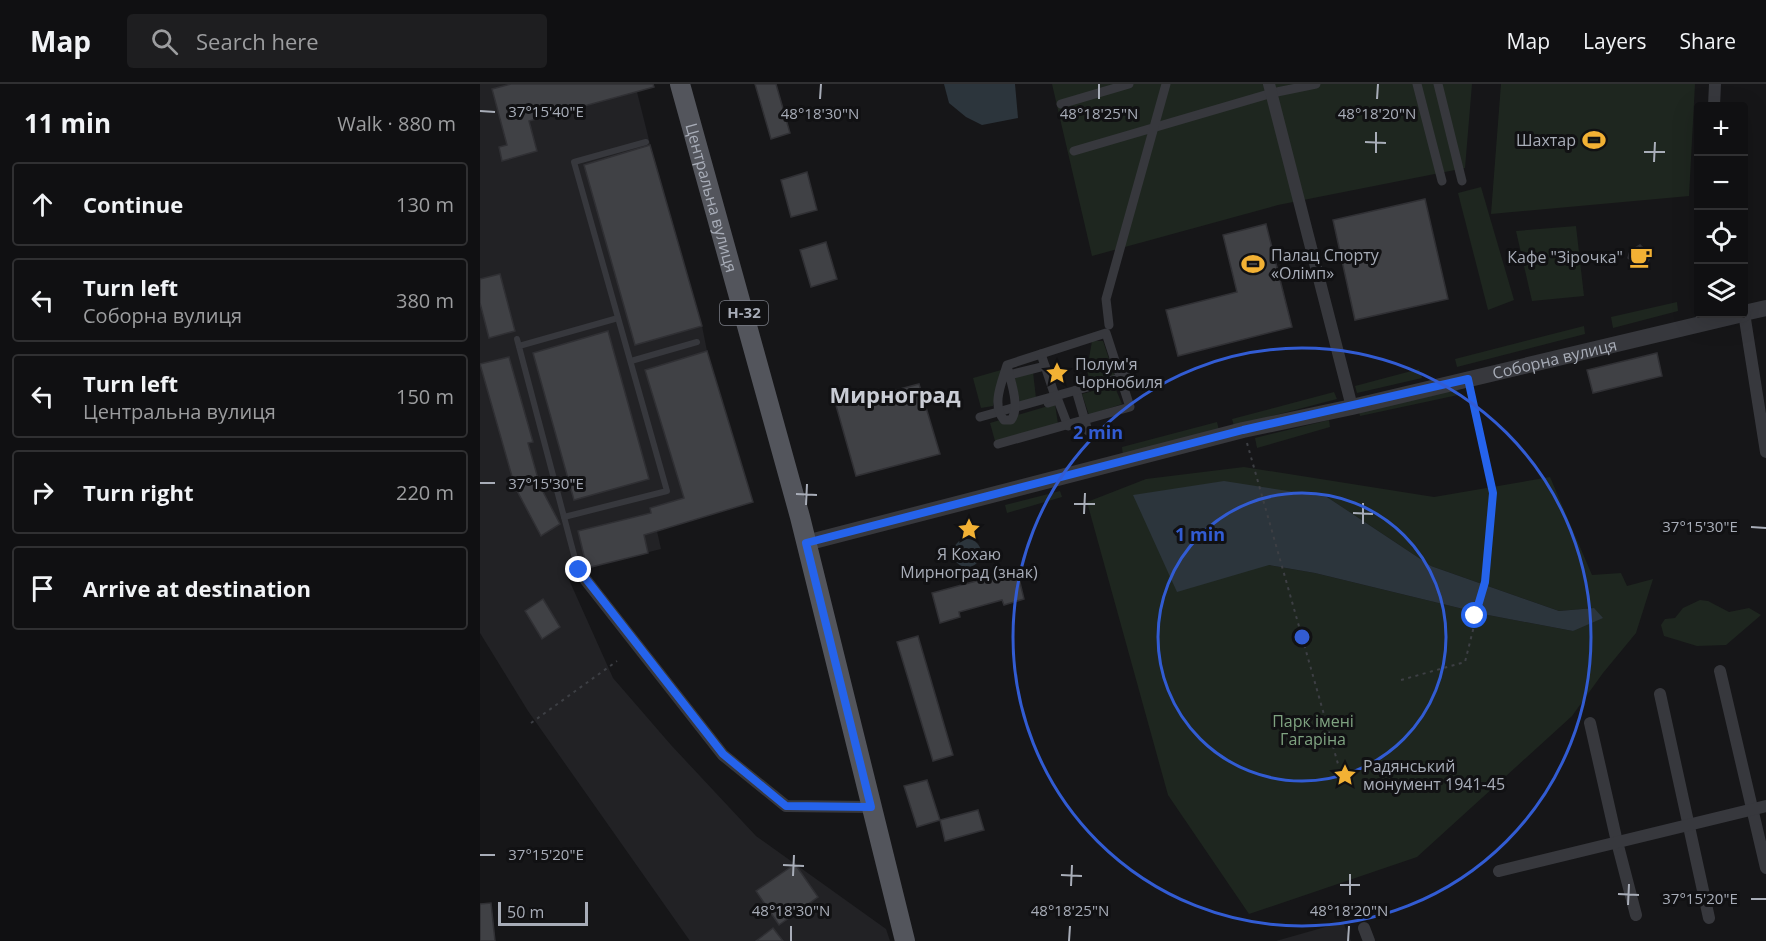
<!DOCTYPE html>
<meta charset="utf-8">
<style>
:root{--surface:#101012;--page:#1e1e20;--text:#f1f3f6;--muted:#9c9d9f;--line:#303032}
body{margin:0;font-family:"Open Sans",sans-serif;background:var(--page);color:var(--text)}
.controls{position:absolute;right:18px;top:18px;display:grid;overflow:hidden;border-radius:6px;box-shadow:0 6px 24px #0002}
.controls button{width:54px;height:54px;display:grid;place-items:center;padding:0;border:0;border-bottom:2px solid var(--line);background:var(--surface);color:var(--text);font:30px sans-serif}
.scale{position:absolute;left:18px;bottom:15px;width:90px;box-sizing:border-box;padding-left:6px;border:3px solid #a8adb8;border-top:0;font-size:16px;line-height:21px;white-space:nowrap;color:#a8adb8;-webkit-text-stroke:4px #111113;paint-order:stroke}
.stop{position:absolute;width:18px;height:18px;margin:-14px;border:4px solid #2563eb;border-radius:50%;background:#fff}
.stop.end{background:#2563eb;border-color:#fff;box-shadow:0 2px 6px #0008}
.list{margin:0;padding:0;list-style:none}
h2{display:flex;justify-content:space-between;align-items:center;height:78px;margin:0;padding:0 24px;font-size:26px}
h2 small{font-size:20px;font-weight:400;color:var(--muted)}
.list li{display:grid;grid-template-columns:39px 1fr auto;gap:18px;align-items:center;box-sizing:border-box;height:84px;margin:0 12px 12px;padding:0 12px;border:2px solid var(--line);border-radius:6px}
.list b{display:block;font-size:22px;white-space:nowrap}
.list p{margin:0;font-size:20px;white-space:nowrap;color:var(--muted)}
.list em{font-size:20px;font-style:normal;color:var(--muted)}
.icon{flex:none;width:33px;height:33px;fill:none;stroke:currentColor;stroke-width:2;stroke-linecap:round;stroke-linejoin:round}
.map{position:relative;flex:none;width:1286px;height:857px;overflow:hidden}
header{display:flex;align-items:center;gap:36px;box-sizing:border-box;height:84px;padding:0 30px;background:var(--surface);border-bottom:2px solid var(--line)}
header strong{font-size:28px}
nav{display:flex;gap:33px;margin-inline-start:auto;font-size:21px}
.search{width:420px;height:54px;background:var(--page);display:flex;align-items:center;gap:15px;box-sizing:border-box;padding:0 21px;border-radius:6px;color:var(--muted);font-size:22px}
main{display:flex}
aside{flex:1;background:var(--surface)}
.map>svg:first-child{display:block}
</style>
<header>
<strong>Map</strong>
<div class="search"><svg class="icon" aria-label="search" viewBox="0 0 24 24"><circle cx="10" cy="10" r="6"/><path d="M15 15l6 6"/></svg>Search here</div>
<nav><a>Map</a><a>Layers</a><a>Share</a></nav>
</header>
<main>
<aside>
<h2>11 min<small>Walk · 880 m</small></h2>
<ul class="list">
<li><svg class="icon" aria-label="ahead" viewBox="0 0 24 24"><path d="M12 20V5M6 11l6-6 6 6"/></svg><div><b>Continue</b></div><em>130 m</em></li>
<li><svg class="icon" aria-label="left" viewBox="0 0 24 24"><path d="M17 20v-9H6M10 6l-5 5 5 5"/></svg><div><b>Turn left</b><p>Соборна вулиця</p></div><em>380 m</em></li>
<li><svg class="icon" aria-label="left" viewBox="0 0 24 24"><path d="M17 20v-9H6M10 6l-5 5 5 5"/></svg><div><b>Turn left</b><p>Центральна вулиця</p></div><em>150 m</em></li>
<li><svg class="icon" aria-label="right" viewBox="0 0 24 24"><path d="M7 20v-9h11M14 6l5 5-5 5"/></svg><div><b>Turn right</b></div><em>220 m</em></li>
<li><svg class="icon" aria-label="arrive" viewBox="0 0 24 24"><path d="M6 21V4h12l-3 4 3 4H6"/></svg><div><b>Arrive at destination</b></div></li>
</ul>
</aside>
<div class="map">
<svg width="1286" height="857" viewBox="0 0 1286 857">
<rect width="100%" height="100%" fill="#161618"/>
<g fill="#222225">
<path d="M0,0H155L169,56L222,242L227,267L273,418L177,447L181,465L86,489L133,594L191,661L276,752L406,845L410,857H210L48,627L0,549Z"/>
<path d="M863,838L871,857H796Z"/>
</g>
<g fill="#1e261f" fill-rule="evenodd">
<path d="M572,0H992L985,84L798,121L612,172Z"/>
<path d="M1021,0H1215L1209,112L1011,130Z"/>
<path d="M1001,103L1034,216L1008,226L978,109Z"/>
<path d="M1096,142L1104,212L1052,217L1036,147Z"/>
<path d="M1197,218L1198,227L1133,244L1131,233Z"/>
<path d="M1104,242L1105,250L977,283L975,275Z"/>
<path d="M612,257H623L635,293L610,298L607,286Z"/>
<path d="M939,285L942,294L877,309L875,302Z"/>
<path d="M521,286L513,322L501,324L493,294Z"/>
<path d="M553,288L556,314L540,318L534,292Z"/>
<path d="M634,301L642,320L609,331L602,310Z"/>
<path d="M977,304L978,311L880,332L879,328Z"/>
<path d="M854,308L857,315L754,342L752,335Z"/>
<path d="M575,320L578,340L515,357L510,339Z"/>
<path d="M849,336L850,343L777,364L775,354Z"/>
<path d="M737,338L739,346L643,372L642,363Z"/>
<path d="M764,383L954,413L1070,393L1112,491L1141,489L1147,502L1173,495L1156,549L1123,589L1092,632L937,773L769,830L688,711L607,418L666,395ZM847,413L951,482L1079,527L1114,524L1093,547L1008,531L835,489L789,481Z"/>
<path d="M580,407L582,413L527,429L525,421Z"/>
<path d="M1220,516L1228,517L1249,528L1269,524L1281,531L1246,561L1217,562L1184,552L1181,541L1185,535L1195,534L1203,524Z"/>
</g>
<g fill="#2c353c">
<path d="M464,0H535L538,34L502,41L486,33L469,19Z"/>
<path d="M744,397L847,413L951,482L1079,527L1114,524L1123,534L1093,547L1008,531L835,489L789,481L697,508L653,411Z"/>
<circle cx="487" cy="469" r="14"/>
</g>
<g fill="#404145" stroke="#303034" stroke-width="1.5">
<path d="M31,0H173L174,3L49,37L57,67L22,77L19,63L27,61L12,5Z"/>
<path d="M275,0H296L310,49L291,55Z"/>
<path d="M170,61L222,242L155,261L104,81Z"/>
<path d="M327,88L337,126L311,133L301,96Z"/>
<path d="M945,115L968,215L875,236L853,136Z"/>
<path d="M786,140L812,243L698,272L686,226L757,208L743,151Z"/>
<path d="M346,158L357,195L331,203L320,166Z"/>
<path d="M1160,161L1172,172L1162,184L1148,174L1150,167Z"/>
<path d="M20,190L35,247L9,254L0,219V195Z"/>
<path d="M128,247L169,395L94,416L53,269Z"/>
<path d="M227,267L273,418L164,451L168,469L107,484L98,447L171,429L170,424L204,414L165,286Z"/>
<path d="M1177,269L1182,292L1113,309L1107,286Z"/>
<path d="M29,273L53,358L48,359L60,402L80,440L61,452L35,403L0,280Z"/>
<path d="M439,300L460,370L376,392L355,318L384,309L386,314Z"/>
<path d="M537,486L544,515L524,521L522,516L479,528L480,533L460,539L452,509Z"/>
<path d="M63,515L80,543L62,555L45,527Z"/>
<path d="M438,552L473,671L453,677L417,558Z"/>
<path d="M447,696L460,736L437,743L424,702Z"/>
<path d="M498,726L504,746L465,757L460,736Z"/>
<path d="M315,780L338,813L299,841L276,807Z"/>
<path d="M11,819L15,857H0V820Z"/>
<path d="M293,844L303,857H276Z"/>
</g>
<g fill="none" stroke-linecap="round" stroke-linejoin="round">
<g stroke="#3d3f44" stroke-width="2" stroke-dasharray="3 4.5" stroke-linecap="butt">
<path d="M767,359L858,680"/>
<path d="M921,596L985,578L1005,498L1013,409L991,310"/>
<path d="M51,639L137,577"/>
</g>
<g stroke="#37383d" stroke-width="6">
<path d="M37,255L98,486"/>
<path d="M39,262L138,234"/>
<path d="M151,277L217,258"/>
<path d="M84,433L187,407L94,78L166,58"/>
</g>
<g stroke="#37383d" stroke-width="9">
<path d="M937,0L962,97"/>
<path d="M958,0L982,97"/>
<path d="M581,20L649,0"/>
<path d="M594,67L792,9L836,0"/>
<path d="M629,241L626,215L686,0"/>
<path d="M565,282L575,312"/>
<path d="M529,291L565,282L561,270"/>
<path d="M596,306L608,347"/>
<path d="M568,319L578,316L588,342"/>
<path d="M500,333L647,292"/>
<path d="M518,360L650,323L626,249L527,281C522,298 511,321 524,336H531C541,323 530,296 527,281"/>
</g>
<g stroke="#37383d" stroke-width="12">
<path d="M789,0L872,323"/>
<path d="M1234,22L1235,0"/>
<path d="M1264,229L1286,368"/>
<path d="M98,486L243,671L306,722L391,723"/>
<path d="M1240,587L1286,784"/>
<path d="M1180,610L1229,834"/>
<path d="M1110,639L1137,758L1156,831"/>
<path d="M1019,787L1286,722"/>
<path d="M884,844L889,857"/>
</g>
<g stroke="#37383d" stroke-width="16">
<path d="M1264,229L1286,224"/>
<path id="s1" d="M326,459L763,346L872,323L1263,230"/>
</g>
<path stroke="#53555c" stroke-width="20" id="s2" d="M200,0L320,433L425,857"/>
</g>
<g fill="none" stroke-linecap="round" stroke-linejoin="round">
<path stroke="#2563eb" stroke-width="8" d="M99,486L243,670L306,722L391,723L326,459L763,346L988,295L1013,409L1005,498L995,532"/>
</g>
<path fill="none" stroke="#a8adb8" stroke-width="2" d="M340,15L341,0M619,15V0M897,15L898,0M0,27L15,28M885,58L906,59M1164,68H1185M896,69V48M1174,78L1175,58M0,399H15M316,410L337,411M594,420H615M326,421L327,400M873,429L893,430M604,430L605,409M883,440V419M1271,443L1286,444M0,771H15M303,781L324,782M581,791L602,792M313,792L314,771M860,801H880M591,802L592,781M1138,810L1159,811M870,811V790M1271,815H1286M1148,821L1149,800M311,857V842M589,857L590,842M868,857L869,842"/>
<g fill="none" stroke="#325cd3" stroke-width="3">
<circle cx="822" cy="553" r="144"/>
<circle cx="822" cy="553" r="289"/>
</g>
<defs>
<g id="stadium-bare" transform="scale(1.8)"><path d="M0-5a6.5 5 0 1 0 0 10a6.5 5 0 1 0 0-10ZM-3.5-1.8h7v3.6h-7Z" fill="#f2b134" stroke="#111113" stroke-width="2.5" paint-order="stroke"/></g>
<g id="cafe-bare" transform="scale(1.8)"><path d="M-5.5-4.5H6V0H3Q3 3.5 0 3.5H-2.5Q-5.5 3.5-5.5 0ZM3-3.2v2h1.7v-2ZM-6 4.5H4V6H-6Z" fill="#f2b134" stroke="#111113" stroke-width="2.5" paint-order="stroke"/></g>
<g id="sight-bare" transform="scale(1.8)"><path d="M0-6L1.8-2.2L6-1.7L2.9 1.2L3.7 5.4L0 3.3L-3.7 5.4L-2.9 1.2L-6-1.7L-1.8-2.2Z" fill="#f2b134" stroke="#111113" stroke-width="2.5" paint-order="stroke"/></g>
</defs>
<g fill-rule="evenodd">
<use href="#stadium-bare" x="1114" y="56"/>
<use href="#cafe-bare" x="1161" y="173"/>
<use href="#stadium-bare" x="773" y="180"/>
<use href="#sight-bare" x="577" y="289"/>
<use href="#sight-bare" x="489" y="445"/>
<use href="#sight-bare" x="865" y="691"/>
</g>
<g text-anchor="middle" stroke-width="6" stroke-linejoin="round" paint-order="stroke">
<rect fill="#111113" stroke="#7b7e86" stroke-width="1.5" x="240" y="217" width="48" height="24" rx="4.5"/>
<g font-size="15" font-weight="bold" fill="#a8adb8">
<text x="264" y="234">Н-32</text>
</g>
<g font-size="16" fill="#a8adb8" stroke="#111113" text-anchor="start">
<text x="1096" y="62" text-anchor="end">Шахтар</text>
<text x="791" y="177">Палац Спорту<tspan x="791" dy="18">«Олімп»</tspan></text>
<text x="1143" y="179" text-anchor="end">Кафе "Зірочка"</text>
<text x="595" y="286">Полум'я<tspan x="595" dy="18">Чорнобиля</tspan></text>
<text x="489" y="476" text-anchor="middle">Я Кохаю<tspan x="489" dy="18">Мирноград (знак)</tspan></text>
<text x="883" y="688">Радянський<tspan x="883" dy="18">монумент 1941-45</tspan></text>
</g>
<g font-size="16" fill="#a8adb8" stroke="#111113">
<text dy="6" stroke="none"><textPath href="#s2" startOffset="118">Центральна вулиця</textPath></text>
<text dy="6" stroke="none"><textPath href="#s1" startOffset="771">Соборна вулиця</textPath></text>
</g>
<g font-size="16" fill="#7fa381" stroke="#111113">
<text x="833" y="643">Парк імені<tspan x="833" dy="18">Гагаріна</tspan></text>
</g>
<g font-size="22" font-weight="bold" fill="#c9ccd4" stroke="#111113">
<text x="415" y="319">Мирноград</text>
</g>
</g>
<g font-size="15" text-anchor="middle" fill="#a8adb8" stroke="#111113" stroke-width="6" stroke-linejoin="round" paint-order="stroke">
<text x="66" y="33">37°15'40"E</text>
<text x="340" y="35">48°18'30"N</text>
<text x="619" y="35">48°18'25"N</text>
<text x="897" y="35">48°18'20"N</text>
<text x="66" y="405">37°15'30"E</text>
<text x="1220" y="448">37°15'30"E</text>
<text x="66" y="776">37°15'20"E</text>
<text x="1220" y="820">37°15'20"E</text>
<text x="311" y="832">48°18'30"N</text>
<text x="590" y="832">48°18'25"N</text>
<text x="869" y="832">48°18'20"N</text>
</g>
<circle cx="822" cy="553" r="9" fill="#325cd3" stroke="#111113" stroke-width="3"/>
<g font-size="18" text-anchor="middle" font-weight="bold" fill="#325cd3" stroke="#111113" stroke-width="6" stroke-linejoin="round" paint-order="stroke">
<text x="618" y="355">2 min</text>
<text x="720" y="457">1 min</text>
</g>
</svg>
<div class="controls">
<button>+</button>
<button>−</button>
<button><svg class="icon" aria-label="locate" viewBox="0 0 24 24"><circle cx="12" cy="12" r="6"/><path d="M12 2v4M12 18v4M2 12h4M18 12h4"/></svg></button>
<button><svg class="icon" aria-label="layers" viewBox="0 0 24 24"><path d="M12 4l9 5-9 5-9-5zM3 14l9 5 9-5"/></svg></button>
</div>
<div class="scale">50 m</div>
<div class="stop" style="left:995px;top:532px"></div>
<div class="stop end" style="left:99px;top:486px"></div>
</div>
</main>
